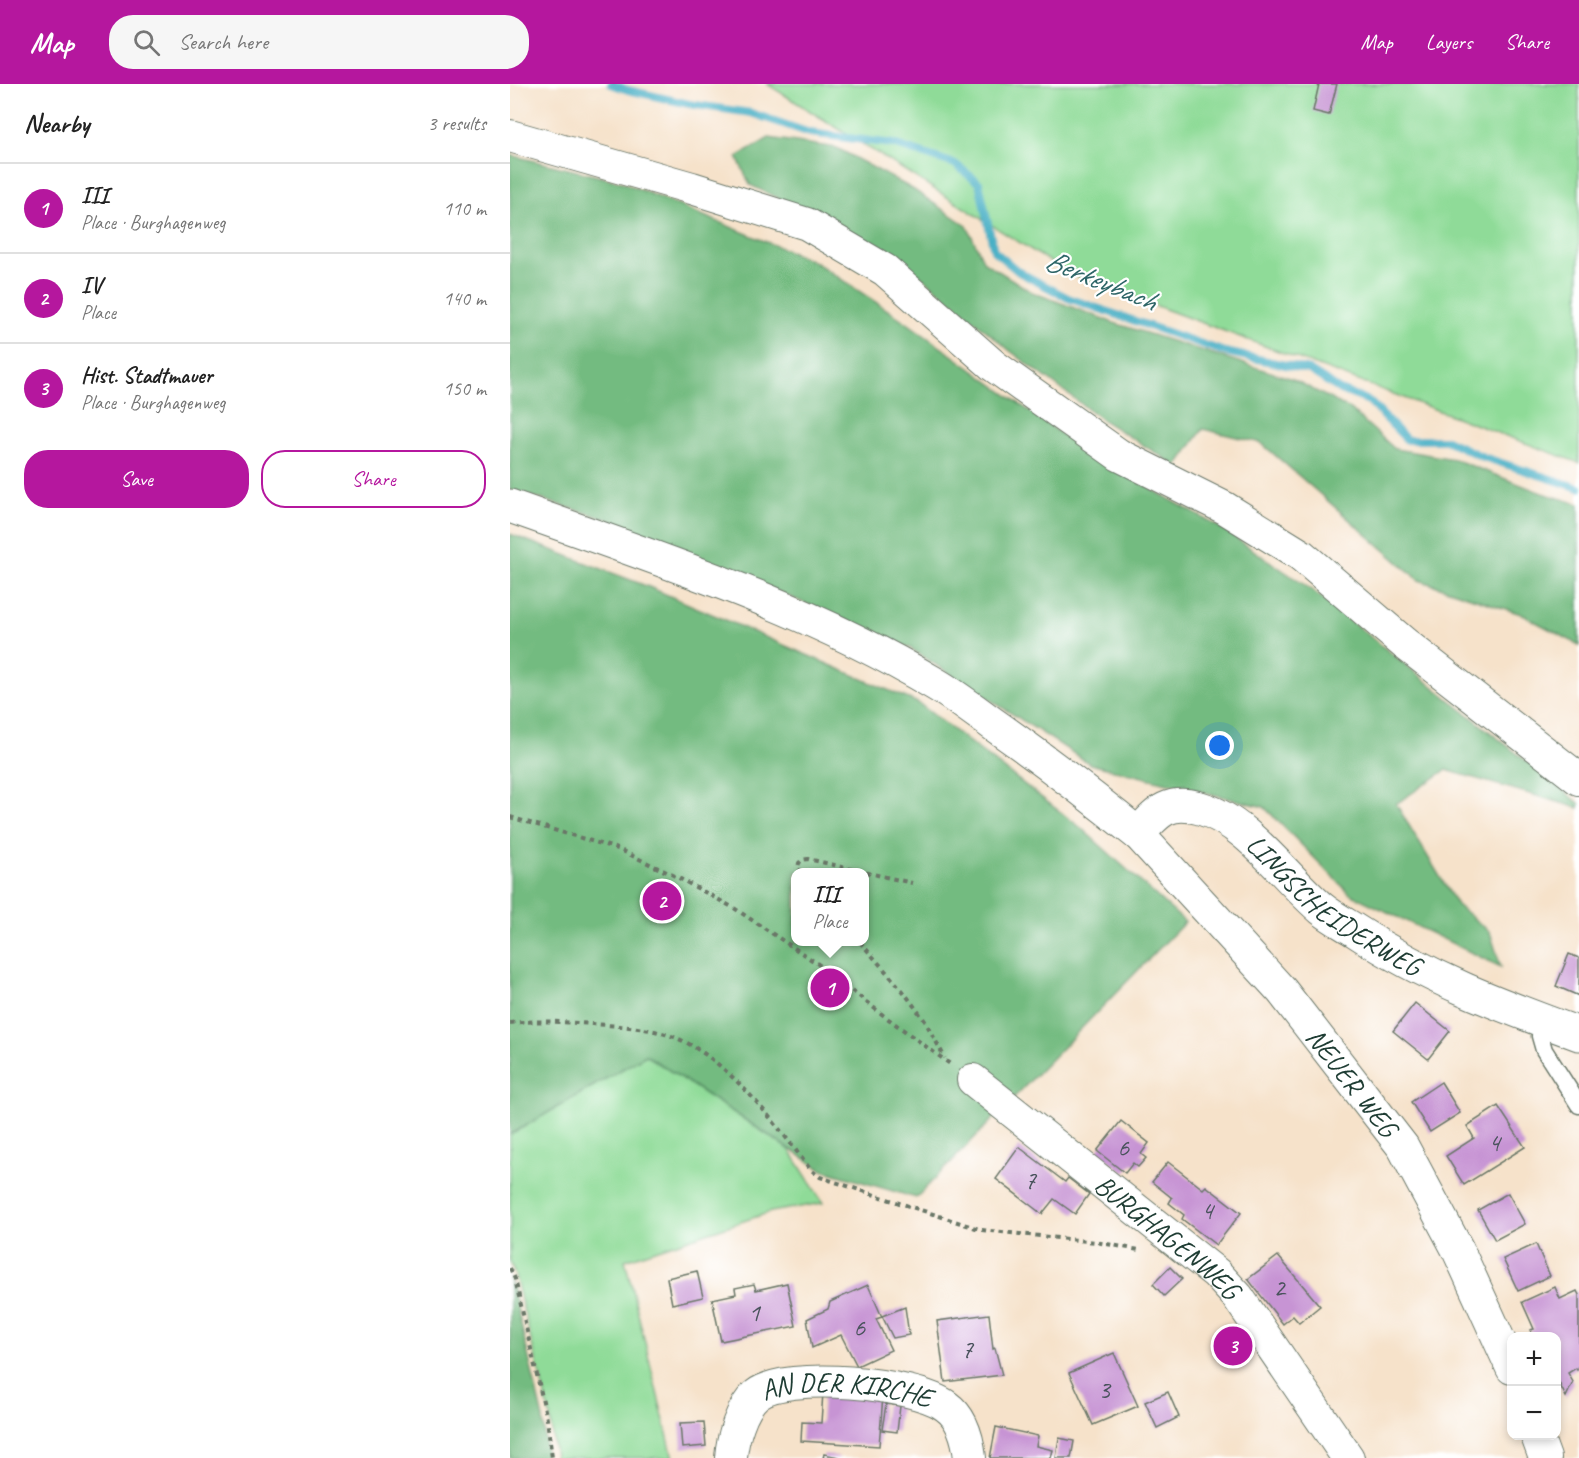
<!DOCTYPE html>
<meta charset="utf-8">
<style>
:root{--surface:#fff;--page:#f6f6f6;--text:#222;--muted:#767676;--line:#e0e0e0;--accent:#b5179e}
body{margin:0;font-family:Caveat,sans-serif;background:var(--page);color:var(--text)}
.controls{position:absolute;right:18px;bottom:18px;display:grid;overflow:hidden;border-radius:12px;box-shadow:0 3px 9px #0003}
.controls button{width:54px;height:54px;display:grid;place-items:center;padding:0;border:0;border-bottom:2px solid var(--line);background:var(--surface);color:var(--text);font:30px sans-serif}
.you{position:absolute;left:710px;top:662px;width:21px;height:21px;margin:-15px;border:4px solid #fff;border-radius:50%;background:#1a73e8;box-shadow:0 0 0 9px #1a73e833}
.badge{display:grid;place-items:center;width:39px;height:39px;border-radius:50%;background:var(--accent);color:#fff;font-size:20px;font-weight:700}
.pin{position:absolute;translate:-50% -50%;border:3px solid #fff;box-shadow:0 2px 6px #0006}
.popup{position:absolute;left:281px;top:784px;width:78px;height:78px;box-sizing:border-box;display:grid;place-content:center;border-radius:12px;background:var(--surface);filter:drop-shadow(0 2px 4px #0005);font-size:20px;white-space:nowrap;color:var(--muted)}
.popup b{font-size:22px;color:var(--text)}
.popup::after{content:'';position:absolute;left:50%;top:100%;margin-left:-12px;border:12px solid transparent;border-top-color:var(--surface)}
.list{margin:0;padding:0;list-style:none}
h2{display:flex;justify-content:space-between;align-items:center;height:78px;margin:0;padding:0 24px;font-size:26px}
h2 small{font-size:20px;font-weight:400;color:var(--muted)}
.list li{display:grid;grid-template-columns:39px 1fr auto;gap:18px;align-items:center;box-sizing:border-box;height:90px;padding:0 24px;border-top:2px solid var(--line)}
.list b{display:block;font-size:22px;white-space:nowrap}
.list p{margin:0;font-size:20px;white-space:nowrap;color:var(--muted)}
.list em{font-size:20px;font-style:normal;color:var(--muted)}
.actions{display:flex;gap:12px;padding:18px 24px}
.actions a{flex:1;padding:14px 0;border:2px solid var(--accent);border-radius:24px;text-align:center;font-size:21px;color:var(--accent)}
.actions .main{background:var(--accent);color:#fff}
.icon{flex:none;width:33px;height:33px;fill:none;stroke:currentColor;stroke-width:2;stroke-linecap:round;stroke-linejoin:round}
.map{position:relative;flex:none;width:1069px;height:1374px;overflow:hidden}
header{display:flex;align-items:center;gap:36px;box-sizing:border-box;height:84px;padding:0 30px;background:var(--accent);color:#fff}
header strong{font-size:28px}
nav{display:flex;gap:33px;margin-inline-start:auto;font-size:21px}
.search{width:420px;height:54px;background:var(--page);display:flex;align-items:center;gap:15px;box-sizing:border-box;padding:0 21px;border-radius:24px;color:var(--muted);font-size:22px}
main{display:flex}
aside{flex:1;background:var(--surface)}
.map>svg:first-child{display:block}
</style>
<header>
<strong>Map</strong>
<div class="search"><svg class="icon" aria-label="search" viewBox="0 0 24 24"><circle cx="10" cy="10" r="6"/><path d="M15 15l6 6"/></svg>Search here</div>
<nav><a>Map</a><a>Layers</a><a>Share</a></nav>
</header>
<main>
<aside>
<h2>Nearby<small>3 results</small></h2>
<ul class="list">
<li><span class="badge">1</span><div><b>III</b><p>Place · Burghagenweg</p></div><em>110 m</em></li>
<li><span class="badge">2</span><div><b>IV</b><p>Place</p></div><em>140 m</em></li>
<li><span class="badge">3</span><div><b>Hist. Stadtmauer</b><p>Place · Burghagenweg</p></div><em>150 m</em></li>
</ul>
<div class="actions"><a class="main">Save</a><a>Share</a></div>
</aside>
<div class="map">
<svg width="1069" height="1374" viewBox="0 0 1069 1374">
<rect width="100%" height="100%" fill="#fff"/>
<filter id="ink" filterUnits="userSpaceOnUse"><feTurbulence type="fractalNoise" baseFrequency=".0167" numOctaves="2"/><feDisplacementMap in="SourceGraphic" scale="12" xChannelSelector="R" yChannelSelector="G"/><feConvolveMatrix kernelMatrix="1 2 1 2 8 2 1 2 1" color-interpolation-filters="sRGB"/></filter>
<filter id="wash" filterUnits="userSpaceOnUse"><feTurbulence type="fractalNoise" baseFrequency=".008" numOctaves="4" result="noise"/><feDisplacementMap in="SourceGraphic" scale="24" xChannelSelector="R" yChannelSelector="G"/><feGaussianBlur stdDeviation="1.35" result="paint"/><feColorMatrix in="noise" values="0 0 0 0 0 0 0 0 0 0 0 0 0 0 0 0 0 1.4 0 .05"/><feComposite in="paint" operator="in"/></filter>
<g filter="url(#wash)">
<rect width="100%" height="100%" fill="#f6e2ca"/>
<g fill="#8fdb98" stroke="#578c66" stroke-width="1.5">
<path d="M257,0H1069V379L558,189Z"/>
<path d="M136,971L279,1065L313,1119L261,1128L115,1176L163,1374H45L40,1332L4,1188L0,1177V1051Z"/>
</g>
<g fill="#73bb80" stroke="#497c5a" stroke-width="1.5" fill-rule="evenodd">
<path d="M259,54L327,64L404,106L457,142L474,178L522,208L604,239L783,295L840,325L885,365L944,375L1032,409L1069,420V561L1011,530L909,496L751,359L693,345L667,382L594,337L499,266L410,191L311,134L240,101L227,73Z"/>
<path d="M0,71L112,98L305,178L396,238L579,370L709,443L802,506L1069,719V724L936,686L886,720L947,821L980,848L991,883L840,810L754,723L580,680L400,564L97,435L0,406Z"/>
<path d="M0,450L139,503L408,619L570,743L675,838L406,1114L312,1086L136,971L0,1051ZM286,788H354V858H286Z"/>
<path d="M0,1193L33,1335L36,1374H0Z"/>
</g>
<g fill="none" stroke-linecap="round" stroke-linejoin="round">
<path stroke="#46afc5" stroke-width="8" d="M101,0L118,6L179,20L241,29L300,49L383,60L445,80L469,99L484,167L509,188L558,214L715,268L799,286L830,306L859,317L897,356H936L973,373L1069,404"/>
</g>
<g id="blocks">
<g fill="#c794d4">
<path d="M809,0H827L819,31L803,27Z"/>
<path d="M1059,870L1069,874V912L1046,902Z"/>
<path d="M905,919L940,947L918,975L883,947Z"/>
<path d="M931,998L950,1029L920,1048L901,1018Z"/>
<path d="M988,1022L1015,1063L954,1101L936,1072L964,1054L957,1042Z"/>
<path d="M611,1037L639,1059L631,1070L636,1074L628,1083L623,1079L615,1089L587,1067Z"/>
<path d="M509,1063L555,1098L558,1094L579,1110L565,1130L544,1115L532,1130L486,1095Z"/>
<path d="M658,1078L693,1105L696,1102L731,1129L706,1161L672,1135L674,1131L659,1119L662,1114L642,1098Z"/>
<path d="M998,1109L1015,1140L985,1156L968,1126Z"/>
<path d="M1026,1160L1040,1192L1008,1207L993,1175Z"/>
<path d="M768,1172L810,1222L789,1239L783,1232L773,1240L738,1195Z"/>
<path d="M660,1183L672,1195L654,1212L643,1200Z"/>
<path d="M187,1187L193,1213L162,1220L157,1194Z"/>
<path d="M277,1199L286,1242L211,1257L202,1215L226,1210L225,1204L244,1200L246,1206Z"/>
<path d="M358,1201L372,1233L366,1235L381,1266L347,1282L331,1251L302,1264L297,1235L318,1225L320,1218Z"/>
<path d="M1045,1203L1050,1215L1067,1207L1069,1211V1283L1067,1286L1066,1284L1058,1289L1063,1298L1056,1313L1046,1293V1252H1023L1020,1246L1024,1245L1012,1218Z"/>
<path d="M395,1223L399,1251L383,1254L372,1232Z"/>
<path d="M479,1230L483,1265L485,1264L492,1291L435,1298L427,1237Z"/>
<path d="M604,1269L628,1322L583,1341L559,1289Z"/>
<path d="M313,1308L373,1312L369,1362L291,1357L292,1338L311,1339Z"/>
<path d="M658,1308L669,1333L647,1344L635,1318Z"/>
<path d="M376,1320L390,1322L387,1348L372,1346Z"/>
<path d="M194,1338L196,1362L172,1364L170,1339Z"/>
<path d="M486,1343L528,1352L526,1362L543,1366L541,1374H480Z"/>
<path d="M549,1354L564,1357L561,1374H546Z"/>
<path d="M314,1370L329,1373V1374H313Z"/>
</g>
</g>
</g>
<g filter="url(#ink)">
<use href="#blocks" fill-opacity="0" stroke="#6a7768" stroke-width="1.5"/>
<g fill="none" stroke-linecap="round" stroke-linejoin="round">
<g stroke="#6a7768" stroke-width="19">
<path id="service" d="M1031,936L1030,952L1034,966L1069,1021"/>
</g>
<g stroke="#6a7768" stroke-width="34">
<g id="minor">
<path d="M0,52L182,104L297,140L375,186L484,282L609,371L715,424L791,471L894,559L1069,695"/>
<path id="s1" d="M628,750L772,907L893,1063L948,1166L1002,1284"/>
<path id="s2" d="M463,996L706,1189L728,1213L838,1374"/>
<path d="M1027,1352L1035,1374"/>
<path id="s3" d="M221,1374C222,1355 231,1324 246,1311C276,1286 405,1299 436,1322C453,1334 458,1355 460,1374"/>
</g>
</g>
<g stroke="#6a7768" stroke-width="35">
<g id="tertiary">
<path id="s4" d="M0,422C145,474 294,521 427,601C447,613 465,627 483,640C533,675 581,712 628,750C648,728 658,715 690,724C737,737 775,794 812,825C822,833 835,840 846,847C917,894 990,921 1069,950"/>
</g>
</g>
<g stroke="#6a7768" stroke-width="4" stroke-dasharray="4.5 4.5" stroke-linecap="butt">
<path d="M0,733L108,765L163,791L224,824L308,880L373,931L440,980"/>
<path d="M292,788L288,785L289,779L292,776L298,775L402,799"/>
<path d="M350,858L393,907L415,937L435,974"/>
<path d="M0,939C27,936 55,938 82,940C109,942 139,943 164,953C216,973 267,1041 300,1085L310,1093L472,1146L586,1158L629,1166"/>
<path d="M0,1184L5,1195L37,1335L42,1374"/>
</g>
<use href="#service" stroke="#fff" stroke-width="16"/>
<use href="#minor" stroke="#fff" stroke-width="32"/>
<use href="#tertiary" stroke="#fff" stroke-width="33"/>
</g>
</g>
<g text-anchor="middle" stroke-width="4.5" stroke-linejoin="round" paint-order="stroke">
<g font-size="26" fill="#49535c">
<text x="984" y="1067">4</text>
<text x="613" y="1072">6</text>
<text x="520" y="1105">7</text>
<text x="697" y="1135">4</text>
<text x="769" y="1212">2</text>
<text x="244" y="1237">1</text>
<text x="349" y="1252">6</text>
<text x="457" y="1274">7</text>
<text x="594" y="1314">3</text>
</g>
<g font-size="28" fill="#1f3d34" stroke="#fff">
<text dy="10" stroke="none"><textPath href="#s4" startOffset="954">LINGSCHEIDERWEG</textPath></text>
<text dy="10" stroke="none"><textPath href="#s1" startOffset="328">NEUER WEG</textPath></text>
<text dy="10" stroke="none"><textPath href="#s2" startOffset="250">BURGHAGENWEG</textPath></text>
<text dy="10" stroke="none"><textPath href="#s3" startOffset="162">AN DER KIRCHE</textPath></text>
</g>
<g font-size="30" font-style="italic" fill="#2d6567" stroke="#fff">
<text transform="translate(591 196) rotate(22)" y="10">Berkeybach</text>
</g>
</g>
</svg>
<div class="controls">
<button>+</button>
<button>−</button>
</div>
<div class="you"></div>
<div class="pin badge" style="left:320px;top:904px">1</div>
<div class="popup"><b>III</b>Place</div>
<div class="pin badge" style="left:152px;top:817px">2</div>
<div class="pin badge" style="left:723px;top:1262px">3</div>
</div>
</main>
